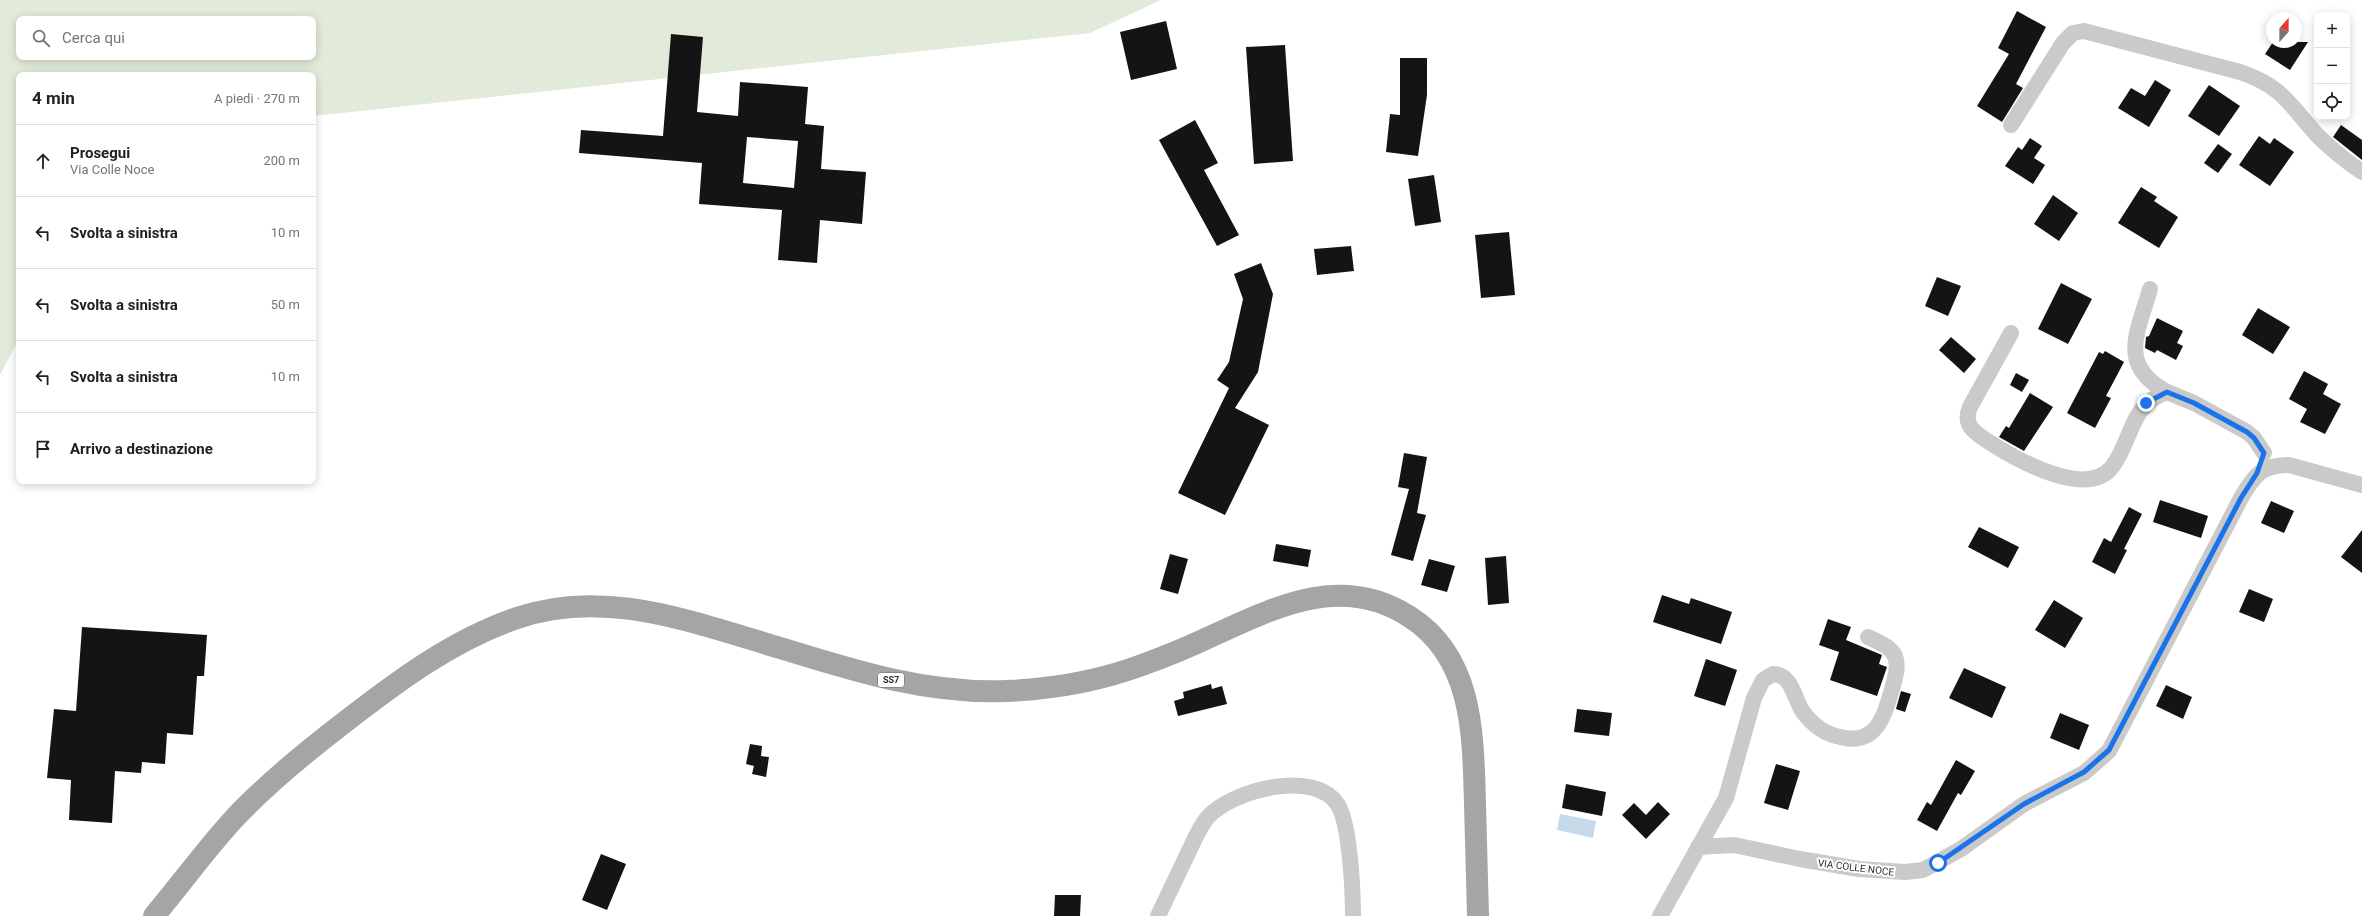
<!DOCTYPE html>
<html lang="it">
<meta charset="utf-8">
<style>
:root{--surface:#fff;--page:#f2f2f2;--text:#202124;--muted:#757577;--line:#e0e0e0}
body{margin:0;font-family:Roboto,sans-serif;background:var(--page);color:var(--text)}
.controls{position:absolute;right:12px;top:12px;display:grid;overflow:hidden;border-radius:8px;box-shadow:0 2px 10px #0003}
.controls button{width:36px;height:36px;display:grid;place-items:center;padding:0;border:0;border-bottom:1px solid var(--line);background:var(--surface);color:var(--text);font:20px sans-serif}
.compass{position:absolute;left:2266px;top:12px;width:36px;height:36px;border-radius:50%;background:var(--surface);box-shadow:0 2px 10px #0003;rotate:21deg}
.stop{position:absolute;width:12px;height:12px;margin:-9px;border:3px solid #1a73e8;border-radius:50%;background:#fff}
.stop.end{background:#1a73e8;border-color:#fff;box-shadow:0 1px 4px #0008}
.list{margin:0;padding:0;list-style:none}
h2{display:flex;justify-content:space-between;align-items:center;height:52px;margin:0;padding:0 16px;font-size:17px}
h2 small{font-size:13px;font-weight:400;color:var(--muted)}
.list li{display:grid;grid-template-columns:26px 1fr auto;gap:12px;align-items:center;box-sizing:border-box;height:72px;padding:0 16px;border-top:1px solid var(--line)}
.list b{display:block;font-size:15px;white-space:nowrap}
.list p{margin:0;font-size:13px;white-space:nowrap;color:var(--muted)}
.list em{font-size:13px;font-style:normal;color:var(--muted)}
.icon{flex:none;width:22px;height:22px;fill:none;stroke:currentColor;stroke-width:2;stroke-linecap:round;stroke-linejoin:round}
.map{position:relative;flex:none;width:2362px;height:916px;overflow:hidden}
.search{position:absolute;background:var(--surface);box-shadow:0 2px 10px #0003;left:16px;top:16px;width:300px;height:44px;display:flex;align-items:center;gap:10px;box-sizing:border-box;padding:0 14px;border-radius:8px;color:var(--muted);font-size:15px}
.panel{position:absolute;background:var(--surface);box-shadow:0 2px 10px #0003;left:16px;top:72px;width:300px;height:412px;border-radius:8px}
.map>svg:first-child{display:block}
</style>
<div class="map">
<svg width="2362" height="916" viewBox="0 0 2362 916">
<rect width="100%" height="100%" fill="#fff"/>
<path fill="#e2ebda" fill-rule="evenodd" d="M0,0H1161L1090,33L313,116V75H19V339L0,375ZM19,19H313V57H19Z"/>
<path fill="#c6daec" d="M1560,814L1596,821L1593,838L1557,830Z"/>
<g fill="#141414" fill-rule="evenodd">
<path d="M2017,11L2046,27L2016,84L2023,88L2002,122L1977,106L2009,54L1998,48Z"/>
<path d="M1166,21L1177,69L1131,80L1120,32Z"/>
<path d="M671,34L703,37L697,112L738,116L740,82L808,87L805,124L824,126L821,169L866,172L862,224L820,220L817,263L778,260L782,210L699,204L702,163L579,153L581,130L663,136ZM747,137L798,141L794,188L743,183Z"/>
<path d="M2273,42H2308L2290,70L2265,54Z"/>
<path d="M1285,45L1293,161L1254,164L1246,47Z"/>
<path d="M1400,58H1427V95L1418,156L1386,152L1390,114L1400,115Z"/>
<path d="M2155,80L2171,90L2149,127L2118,108L2131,88L2145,96Z"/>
<path d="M2209,85L2240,106L2219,136L2188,116Z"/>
<path d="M1195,120L1218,163L1204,170L1239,235L1217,246L1159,140Z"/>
<path d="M2341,125L2362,140V160L2333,137Z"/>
<path d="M2259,136L2270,144L2274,138L2294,152L2270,186L2239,165Z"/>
<path d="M2030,138L2042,146L2034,158L2045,165L2033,184L2005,166L2018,147L2022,150Z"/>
<path d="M2218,144L2232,154L2218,173L2204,163Z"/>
<path d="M1434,175L1441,222L1415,226L1408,179Z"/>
<path d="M2141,187L2157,197L2154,201L2178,217L2159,248L2118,223Z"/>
<path d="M2053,195L2078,213L2059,241L2034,224Z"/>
<path d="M1509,232L1515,295L1481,298L1475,235Z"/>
<path d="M1351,246L1354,271L1317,275L1314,249Z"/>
<path d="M1261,263L1273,294L1258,372L1235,408L1269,425L1225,515L1178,493L1229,388L1217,380L1229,362L1243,299L1234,274Z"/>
<path d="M1937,277L1961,286L1948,316L1925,306Z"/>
<path d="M2061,283L2092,299L2068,344L2038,329Z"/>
<path d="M2258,308L2290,327L2273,354L2242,335Z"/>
<path d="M2157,318L2183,331L2177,343L2183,346L2176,360L2157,350L2155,353L2145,348L2146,337L2149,336Z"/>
<path d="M1951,337L1976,359L1964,373L1939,350Z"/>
<path d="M2105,351L2124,362L2106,396L2111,398L2095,428L2067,413L2099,352L2103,354Z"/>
<path d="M2304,371L2328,384L2323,394L2341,404L2325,434L2300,422L2307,409L2289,399Z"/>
<path d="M2016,373L2029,380L2022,392L2010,385Z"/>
<path d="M2030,393L2053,407L2024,451L1999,437L2006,426L2009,428Z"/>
<path d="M1404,453L1427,457L1417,513L1426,515L1413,561L1391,555L1409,489L1398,487Z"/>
<path d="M2160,500L2208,516L2201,538L2153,522Z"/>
<path d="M2271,501L2294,511L2284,533L2261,523Z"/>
<path d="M2129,507L2142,514L2124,549L2127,550L2115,574L2092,562L2104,538L2111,542Z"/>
<path d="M1979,527L2019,547L2008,568L1968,547Z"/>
<path d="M2362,530V573L2341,557Z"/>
<path d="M1276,544L1311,550L1308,567L1273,561Z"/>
<path d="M1170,554L1188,559L1178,594L1160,589Z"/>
<path d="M1506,556L1509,603L1488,605L1485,558Z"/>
<path d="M1429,559L1455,566L1447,592L1421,585Z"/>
<path d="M2249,589L2273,599L2264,622L2239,612Z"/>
<path d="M1662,595L1689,604L1691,598L1732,612L1721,644L1653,622Z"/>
<path d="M2054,600L2083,618L2065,648L2035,630Z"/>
<path d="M1828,619L1851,627L1846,640L1882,655L1879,664L1887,667L1877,696L1830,680L1839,652L1819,645Z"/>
<path d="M82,627L207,635L204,676H197L193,735L167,733L165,764L142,762L141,773L115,771L112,823L69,820L71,780L47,778L54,709L76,711Z"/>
<path d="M1706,659L1737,670L1725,706L1694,696Z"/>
<path d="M1964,668L2006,687L1992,718L1949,698Z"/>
<path d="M1211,684L1212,689L1222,686L1227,704L1178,716L1174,701L1184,698L1183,692Z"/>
<path d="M2166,685L2192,697L2183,719L2156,706Z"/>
<path d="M1901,691L1911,694L1905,712L1896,709Z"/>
<path d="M1577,709L1612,713L1609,736L1574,732Z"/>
<path d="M2060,713L2089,725L2079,750L2050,738Z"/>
<path d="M750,744L762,746L761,756L769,757L766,777L752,774L754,766L746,764Z"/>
<path d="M1956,760L1975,771L1961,795L1958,793L1937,831L1917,820L1927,802L1931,805Z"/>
<path d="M1776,764L1800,771L1788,810L1764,803Z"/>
<path d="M1566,784L1606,792L1602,816L1562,808Z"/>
<path d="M1658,802L1670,814L1646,839L1622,815L1634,803L1646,815Z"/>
<path d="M601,854L626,864L607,910L582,900Z"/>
<path d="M1055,895H1081L1080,916H1054Z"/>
</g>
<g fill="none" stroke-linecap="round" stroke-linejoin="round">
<g stroke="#cacaca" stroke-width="16">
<path d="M2011,125L2063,43L2073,33L2084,31L2240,72C2282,86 2289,104 2317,135C2331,149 2346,161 2362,172"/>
<path d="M2150,289C2138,332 2117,365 2167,392"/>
<path d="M2011,333L1970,407C1962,425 1975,433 1989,442C2014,458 2086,500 2112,467C2133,439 2129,405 2167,392L2194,403L2247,432L2254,438L2264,453"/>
<path d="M1698,847L1734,845L1800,859L1859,869L1905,872L1923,870L1961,849L2024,804L2084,773L2109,751L2241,498C2253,477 2262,464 2289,465L2362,485"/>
<path d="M1158,916C1168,895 1178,874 1188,853C1194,841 1199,828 1207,818C1231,790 1315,768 1338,805C1350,824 1353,892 1353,916"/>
<path d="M1660,916L1726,798L1754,698L1763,680L1773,674C1792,674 1794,699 1803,712C1812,724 1824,734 1840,737C1876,746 1884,717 1892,689C1895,678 1899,667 1895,656C1890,646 1878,642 1868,637"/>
</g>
<path stroke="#a5a5a5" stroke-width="22" d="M154,916C180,885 204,852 231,822C264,786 302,755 341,725C395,683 452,640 517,618C597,590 677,617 754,640C837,665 919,695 1007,691C1053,689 1099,681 1142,665C1167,656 1191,646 1214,635C1278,606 1343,573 1410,617C1474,658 1473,736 1475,804C1476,841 1477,879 1478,916"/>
</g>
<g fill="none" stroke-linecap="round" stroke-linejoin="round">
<path stroke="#1a73e8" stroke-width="5" d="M1938,863L2024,804L2084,772L2109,750L2241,498L2257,473L2264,453L2254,438L2247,432L2194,403L2167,392L2146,403"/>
</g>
<g text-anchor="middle" stroke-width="4" stroke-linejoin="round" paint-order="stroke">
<rect fill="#fff" stroke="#6c6c6c" stroke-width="1" x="878" y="673" width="26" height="14" rx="3"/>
<g font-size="9" font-weight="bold" fill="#2d2d2d">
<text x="891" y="683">SS7</text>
</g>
<g font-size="10" fill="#2d2d2d" stroke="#fff">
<text transform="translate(1856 867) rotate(7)" y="4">VIA COLLE NOCE</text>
</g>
</g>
</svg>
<div class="controls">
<button>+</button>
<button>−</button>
<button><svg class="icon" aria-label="locate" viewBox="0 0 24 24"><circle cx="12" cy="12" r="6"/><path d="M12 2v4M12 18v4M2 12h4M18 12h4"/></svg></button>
</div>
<svg class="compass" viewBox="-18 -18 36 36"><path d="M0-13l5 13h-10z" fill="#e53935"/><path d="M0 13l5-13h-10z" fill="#757577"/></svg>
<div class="stop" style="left:1938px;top:863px"></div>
<div class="stop end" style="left:2146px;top:403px"></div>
<div class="search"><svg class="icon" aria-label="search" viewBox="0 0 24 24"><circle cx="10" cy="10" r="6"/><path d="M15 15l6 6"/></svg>Cerca qui</div>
<section class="panel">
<h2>4 min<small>A piedi · 270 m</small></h2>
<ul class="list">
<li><svg class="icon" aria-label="ahead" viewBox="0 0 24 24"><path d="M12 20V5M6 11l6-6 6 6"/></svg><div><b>Prosegui</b><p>Via Colle Noce</p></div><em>200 m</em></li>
<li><svg class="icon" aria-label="left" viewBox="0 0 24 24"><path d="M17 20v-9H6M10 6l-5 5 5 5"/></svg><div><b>Svolta a sinistra</b></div><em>10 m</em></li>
<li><svg class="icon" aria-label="left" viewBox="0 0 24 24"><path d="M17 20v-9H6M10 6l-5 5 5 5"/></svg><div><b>Svolta a sinistra</b></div><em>50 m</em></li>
<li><svg class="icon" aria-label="left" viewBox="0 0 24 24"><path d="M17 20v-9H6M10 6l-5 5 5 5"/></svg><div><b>Svolta a sinistra</b></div><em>10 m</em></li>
<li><svg class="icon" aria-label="arrive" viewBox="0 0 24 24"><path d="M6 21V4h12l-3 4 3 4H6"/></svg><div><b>Arrivo a destinazione</b></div></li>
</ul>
</section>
</div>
